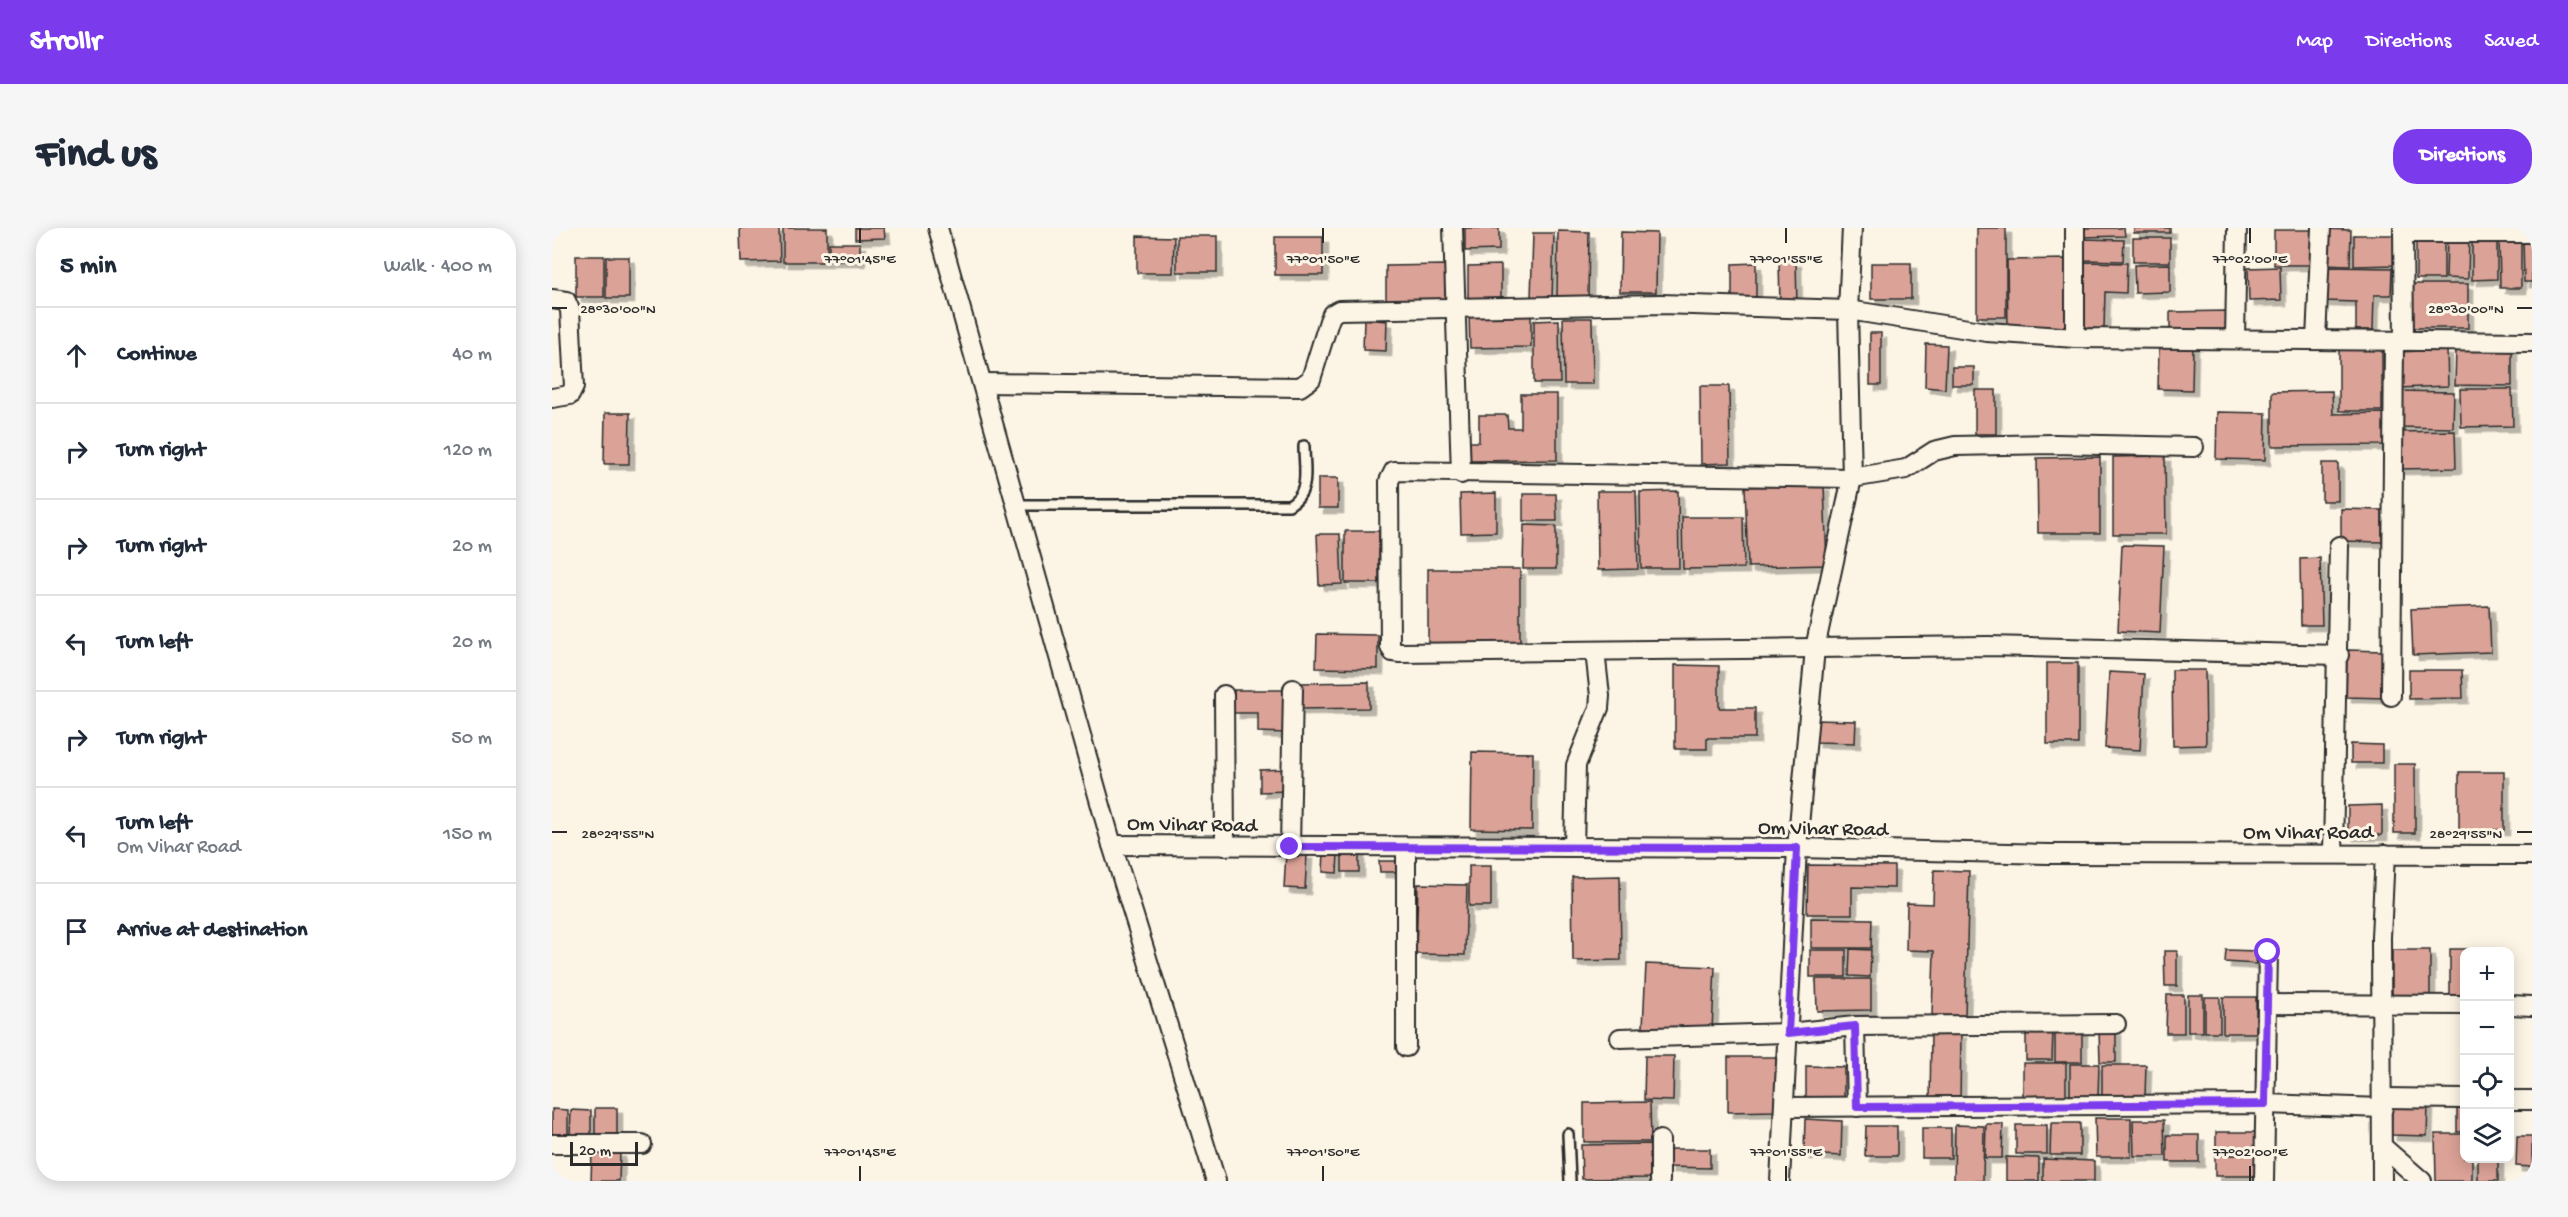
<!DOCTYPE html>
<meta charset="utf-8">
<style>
:root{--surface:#fff;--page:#f6f6f7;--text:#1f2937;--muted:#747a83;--line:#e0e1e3;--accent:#7c3aed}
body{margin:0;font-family:"Gochi Hand",sans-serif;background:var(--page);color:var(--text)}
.controls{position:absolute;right:18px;bottom:18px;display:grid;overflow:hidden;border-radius:12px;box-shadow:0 3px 15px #0003}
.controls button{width:54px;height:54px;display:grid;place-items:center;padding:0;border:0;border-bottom:2px solid var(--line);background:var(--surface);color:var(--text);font:30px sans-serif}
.scale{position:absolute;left:18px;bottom:15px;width:68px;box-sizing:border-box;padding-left:6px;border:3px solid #2b2b2b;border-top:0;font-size:16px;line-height:21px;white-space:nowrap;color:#2b2b2b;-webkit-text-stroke:4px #fcf5e5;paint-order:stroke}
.stop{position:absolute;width:18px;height:18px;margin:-14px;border:4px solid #7c3aed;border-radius:50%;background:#fff}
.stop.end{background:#7c3aed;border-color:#fff;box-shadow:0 2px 6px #0008}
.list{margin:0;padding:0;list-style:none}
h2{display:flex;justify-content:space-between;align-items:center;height:78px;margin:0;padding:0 24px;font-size:26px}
h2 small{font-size:20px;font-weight:400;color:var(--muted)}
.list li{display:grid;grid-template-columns:39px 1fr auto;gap:18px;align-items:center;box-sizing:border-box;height:96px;padding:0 24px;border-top:2px solid var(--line)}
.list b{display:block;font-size:22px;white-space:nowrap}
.list p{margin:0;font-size:20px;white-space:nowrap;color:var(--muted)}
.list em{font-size:20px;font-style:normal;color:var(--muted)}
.icon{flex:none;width:33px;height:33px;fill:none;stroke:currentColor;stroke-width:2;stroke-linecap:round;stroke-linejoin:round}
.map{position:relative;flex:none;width:1980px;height:953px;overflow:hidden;border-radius:24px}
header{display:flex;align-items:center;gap:36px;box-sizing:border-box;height:84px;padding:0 30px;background:var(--accent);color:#fff}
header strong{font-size:28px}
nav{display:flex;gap:33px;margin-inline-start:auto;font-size:21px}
.intro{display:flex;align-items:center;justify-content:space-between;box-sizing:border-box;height:144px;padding:0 36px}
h1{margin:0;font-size:42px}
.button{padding:15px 27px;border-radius:24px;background:var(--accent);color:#fff;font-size:21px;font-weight:700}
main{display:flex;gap:36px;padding:0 36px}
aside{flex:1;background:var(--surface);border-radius:24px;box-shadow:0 3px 15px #0003}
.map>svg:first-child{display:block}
</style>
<header>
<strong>Strollr</strong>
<nav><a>Map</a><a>Directions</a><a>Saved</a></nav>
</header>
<div class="intro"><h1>Find us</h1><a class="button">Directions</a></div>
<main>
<aside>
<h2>5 min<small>Walk · 400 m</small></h2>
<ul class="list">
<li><svg class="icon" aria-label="ahead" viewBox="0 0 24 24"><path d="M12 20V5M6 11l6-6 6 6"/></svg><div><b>Continue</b></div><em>40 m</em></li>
<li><svg class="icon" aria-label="right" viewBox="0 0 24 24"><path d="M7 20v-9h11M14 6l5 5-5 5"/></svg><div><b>Turn right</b></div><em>120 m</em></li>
<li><svg class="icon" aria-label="right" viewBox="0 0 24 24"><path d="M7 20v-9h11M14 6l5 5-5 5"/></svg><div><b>Turn right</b></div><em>20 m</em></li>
<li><svg class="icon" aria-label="left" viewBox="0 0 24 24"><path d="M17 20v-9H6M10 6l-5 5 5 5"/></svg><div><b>Turn left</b></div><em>20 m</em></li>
<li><svg class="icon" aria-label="right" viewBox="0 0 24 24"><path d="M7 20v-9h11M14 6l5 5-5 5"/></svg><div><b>Turn right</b></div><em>50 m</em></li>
<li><svg class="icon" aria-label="left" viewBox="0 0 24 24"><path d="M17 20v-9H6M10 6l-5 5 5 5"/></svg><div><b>Turn left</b><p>Om Vihar Road</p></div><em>150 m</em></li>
<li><svg class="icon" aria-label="arrive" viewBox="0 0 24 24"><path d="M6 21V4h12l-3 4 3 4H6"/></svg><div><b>Arrive at destination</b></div></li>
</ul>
</aside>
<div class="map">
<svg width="1980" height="953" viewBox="0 0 1980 953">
<defs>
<filter id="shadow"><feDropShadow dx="5.5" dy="5.5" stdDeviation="0" flood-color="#0004"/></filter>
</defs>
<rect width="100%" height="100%" fill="#fcf5e5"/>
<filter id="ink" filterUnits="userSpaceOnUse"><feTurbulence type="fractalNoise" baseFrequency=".0167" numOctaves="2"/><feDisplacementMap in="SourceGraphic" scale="12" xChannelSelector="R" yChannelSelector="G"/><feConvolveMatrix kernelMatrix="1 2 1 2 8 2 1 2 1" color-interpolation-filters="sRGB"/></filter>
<g filter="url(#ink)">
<g fill="#dba297" stroke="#2b2b2b" stroke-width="1.5" filter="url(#shadow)">
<path d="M188,0H227L228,33L189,34Z"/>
<rect x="231" y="0" width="44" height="34"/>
<path d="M303,0H332L333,10L303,11Z"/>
<path d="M913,0H947V22L913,23Z"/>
<rect x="1425" y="0" width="29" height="89"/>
<path d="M1529,0H1572L1573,8L1529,9Z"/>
<rect x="1582" y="0" width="36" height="5"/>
<path d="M1772,1L1799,2L1798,38L1771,37Z"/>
<rect x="1722" y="2" width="40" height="35"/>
<path d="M1006,3L1037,4L1036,72L1005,71Z"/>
<path d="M1069,4L1105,5L1104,64H1068Z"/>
<path d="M981,5H1002L1000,71L979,70Z"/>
<rect x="1864" y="6" width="28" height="45"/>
<path d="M1802,7H1845V37L1802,38Z"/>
<path d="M1969,7V60H1948L1947,8Z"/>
<path d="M585,8L622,9L621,45H585Z"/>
<rect x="625" y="8" width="40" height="36"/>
<path d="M1895,8H1917L1916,51L1894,50Z"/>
<rect x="723" y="9" width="48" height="38"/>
<path d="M1920,9H1945V51L1920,52Z"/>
<rect x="1581" y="10" width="37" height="24"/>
<path d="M1529,11L1572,12L1571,33L1529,32Z"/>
<path d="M1971,11H1980V54H1972Z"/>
<rect x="277" y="15" width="31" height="18"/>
<rect x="24" y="28" width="28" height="41"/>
<rect x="54" y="29" width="23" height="41"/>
<path d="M1516,31L1517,101L1456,102L1455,32Z"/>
<path d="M1244,33L1245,77H1228L1227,34Z"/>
<path d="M1530,34L1575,35L1574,65L1553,64L1552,101L1528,100Z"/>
<path d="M1204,35V71H1180V36Z"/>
<rect x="1319" y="35" width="40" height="36"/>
<path d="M1618,36V64L1583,65L1582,37Z"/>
<path d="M893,37V74H834V38Z"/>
<path d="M949,37V70H916V38Z"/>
<path d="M1728,39L1729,72L1697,73L1696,40Z"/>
<path d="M1773,39L1840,40L1839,67H1822L1821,102H1804V74L1772,73Z"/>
<rect x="1860" y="56" width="56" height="44"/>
<path d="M1675,83V101H1618V84Z"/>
<path d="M979,87V119L918,120L917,88Z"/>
<path d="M1011,90H1040L1041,156H1012Z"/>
<path d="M812,91L835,93L834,123L811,122Z"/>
<path d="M1007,92L1008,155H982V93Z"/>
<rect x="1318" y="105" width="11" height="52"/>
<path d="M1374,116L1395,117L1393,161L1373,159Z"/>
<path d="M1607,116L1641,117L1640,162L1606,161Z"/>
<rect x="1787" y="118" width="43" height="65"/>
<path d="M1904,120H1960V158L1903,157Z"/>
<path d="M1895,122L1896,158L1846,160L1845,124Z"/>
<rect x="1400" y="139" width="22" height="18"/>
<path d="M1148,158H1177L1178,235L1149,236Z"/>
<path d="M1908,161H1960L1961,198L1909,199Z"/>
<rect x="1423" y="162" width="21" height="44"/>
<path d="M1780,163L1781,186L1834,185L1835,217L1720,218V164Z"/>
<path d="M1844,163L1902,164L1901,200L1844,199Z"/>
<path d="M969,166H1005V232L918,233V214H927V187H955L956,200H969Z"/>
<path d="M1665,184L1714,185L1713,232L1664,231Z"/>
<path d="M53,185H78L77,236H52Z"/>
<path d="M1903,203L1904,240L1846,241L1845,204Z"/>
<path d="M1613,228L1614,306H1561V229Z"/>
<path d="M1548,229V305H1486L1485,230Z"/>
<rect x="1770" y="235" width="16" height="38"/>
<rect x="766" y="250" width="20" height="30"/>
<path d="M1272,257L1275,337L1196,339L1193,259Z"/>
<path d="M1045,263H1084L1086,341L1046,342Z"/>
<path d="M1126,263L1127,340H1089L1088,264Z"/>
<path d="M944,265V304L909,305L908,266Z"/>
<path d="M971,266H1004L1005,293H971Z"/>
<path d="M1789,281L1830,282V314L1789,313Z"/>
<path d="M1130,289H1191L1192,340L1131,341Z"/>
<path d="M972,297L1004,298V341H971Z"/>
<rect x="793" y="303" width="34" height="52"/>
<path d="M765,306H788L790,356L767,357Z"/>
<path d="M1570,317L1612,318L1608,405L1566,403Z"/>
<path d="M1768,330L1770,397H1749L1748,331Z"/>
<rect x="876" y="341" width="92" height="78"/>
<path d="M1937,378L1939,424L1861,427L1859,381Z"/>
<path d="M765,406L826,407V441L764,440Z"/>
<path d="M1795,422L1832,423V470L1794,469Z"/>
<rect x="1495" y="435" width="31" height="81"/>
<path d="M1123,437L1167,438V480H1203V510H1155V521H1123Z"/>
<path d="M1620,442H1653L1654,517L1621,518Z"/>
<path d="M1857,442H1910L1911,470L1857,471Z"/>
<path d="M1557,444L1592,446L1588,522L1553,520Z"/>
<path d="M817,454V480L747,481V455Z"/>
<path d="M682,462H736L735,505L706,504V485H682Z"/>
<path d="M1263,492L1304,493L1303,515L1263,514Z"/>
<path d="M1799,516L1830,517V535H1799Z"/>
<path d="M920,524L981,525L980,602L919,601Z"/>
<rect x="1842" y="536" width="21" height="69"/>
<path d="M736,541V563L708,564V542Z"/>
<rect x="1907" y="544" width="45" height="58"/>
<path d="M1830,577V607H1796V578Z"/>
<rect x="790" y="622" width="17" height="22"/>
<path d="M772,623L786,624L785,645L771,644Z"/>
<path d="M734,624L755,626L753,661L732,660Z"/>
<path d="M827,633H847V644H828Z"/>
<path d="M1256,637L1342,638V660L1300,659V686H1255Z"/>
<rect x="917" y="638" width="22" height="40"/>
<path d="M1382,642L1417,643L1413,788L1380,787L1382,723L1354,722L1355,675L1381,676Z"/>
<path d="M1068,648L1069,732L1021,733L1020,649Z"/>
<path d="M866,656L915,657L913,727L864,726Z"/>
<path d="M1259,690L1320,691L1319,720H1259Z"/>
<path d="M1298,721L1319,722L1318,749L1297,748Z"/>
<path d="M1898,721H1932L1912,724V771H1898Z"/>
<rect x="1258" y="722" width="36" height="27"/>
<path d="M1674,722L1705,723L1704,736L1673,734Z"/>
<rect x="1840" y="722" width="38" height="50"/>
<path d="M1612,723H1625V758H1613Z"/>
<path d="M1094,736L1163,739L1160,802L1091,799Z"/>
<path d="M1264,751H1319V782L1265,783Z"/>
<path d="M1615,767H1632V805H1614Z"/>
<rect x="1636" y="767" width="15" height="37"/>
<rect x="1653" y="769" width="15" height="35"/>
<rect x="1671" y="769" width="33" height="36"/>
<path d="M1474,802H1501L1500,832H1474Z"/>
<rect x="1503" y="802" width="27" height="32"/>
<path d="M1564,802V834H1548L1547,803Z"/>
<path d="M1379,804L1409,805L1408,876H1378Z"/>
<path d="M1093,828H1122L1121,873L1092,872Z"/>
<path d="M1176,829H1224V883L1176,884Z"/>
<path d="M1471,835H1514V873L1471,872Z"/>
<path d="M1518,836H1547L1546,868H1518Z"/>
<path d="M1550,837H1594L1593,869L1550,868Z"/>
<path d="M1254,838L1292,839V872H1254Z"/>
<path d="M1098,874L1099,914H1032V875Z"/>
<rect x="1905" y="875" width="7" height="29"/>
<path d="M1840,876L1876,877L1875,908L1839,907Z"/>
<rect x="43" y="880" width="22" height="27"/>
<path d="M0,881L16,882V907H0Z"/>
<path d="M19,882L39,883V908H18Z"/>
<path d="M1543,890H1579V929H1544Z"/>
<path d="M1253,891L1290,893L1289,928L1252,926Z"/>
<path d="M1581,892H1612L1613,928H1582Z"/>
<path d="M1499,895H1528V927H1498Z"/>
<path d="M1434,896H1451L1450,930H1433Z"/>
<path d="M1403,897L1432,898L1431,953H1402Z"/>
<rect x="1464" y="897" width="31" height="29"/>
<path d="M1314,898H1345V928H1313Z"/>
<rect x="1370" y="900" width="29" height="30"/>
<path d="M1664,904H1703V927L1664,926Z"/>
<path d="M1883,906H1912V930H1920V953H1884Z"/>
<rect x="1615" y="907" width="32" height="27"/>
<path d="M1965,908H1980V939L1964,938Z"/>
<path d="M1098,916L1099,950L1030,951L1029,917Z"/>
<path d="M1116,921H1158V940L1116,939Z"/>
<path d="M40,923L68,924L67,953H39Z"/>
<rect x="1663" y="927" width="40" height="21"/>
<path d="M1454,929L1487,930V953H1454Z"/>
<rect x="1926" y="930" width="20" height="23"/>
<path d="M1491,931L1542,933V953H1491Z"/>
</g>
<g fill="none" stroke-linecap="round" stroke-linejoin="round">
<g stroke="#2b2b2b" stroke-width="14">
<g id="lane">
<path d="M466,277H737C759,264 752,242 752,218"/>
<path d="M1016,906L1018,953"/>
</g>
</g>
<g stroke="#2b2b2b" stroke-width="22">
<g id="street">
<path d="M386,0L560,617L664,953"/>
<path d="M901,0L909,246"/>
<path d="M1523,0V110"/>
<path d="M1851,0L1852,113"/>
<path d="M1851,5H1980"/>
<path d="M0,71L14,73L18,82L22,159L18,167L0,170"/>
<path d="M1683,111L1685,0"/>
<path d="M1764,112L1769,0"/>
<path d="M430,155L748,159L759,151L777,93L780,86L787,82L1109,76L1296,82L1435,104L1523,110L1980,114"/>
<path d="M1642,219L1503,216L1403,218L1382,223L1354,241L1300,250L842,243L837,253L838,419L841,424L848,425L1436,418L1787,427"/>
<path d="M672,467L673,618"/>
<path d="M1839,468L1842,113"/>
<path d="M560,617L1245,620L1497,626L1980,627"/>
<path d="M738,619L741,461"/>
<path d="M854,619V819"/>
<path d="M1022,619L1024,537L1047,480L1048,468L1043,423"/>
<path d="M1781,625L1787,318"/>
<path d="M1715,776L1912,777"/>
<path d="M1958,777L1980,778"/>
<path d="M1303,798L1305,879"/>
<path d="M1068,810L1236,805L1303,798L1564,796"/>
<path d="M1831,870L1912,871"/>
<path d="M1958,872H1980"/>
<path d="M1232,879L1713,876L1831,880"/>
<path d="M0,916H90"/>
<path d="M1831,919L1870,953"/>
<path d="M1108,953V912"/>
<path d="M1228,953L1245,620L1263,420L1300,250L1296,82L1300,0"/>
<path d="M1712,953L1716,724"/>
<path d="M1830,953L1829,709L1833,626"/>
</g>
</g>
<use href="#lane" stroke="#fcf5e5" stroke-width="9"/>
<use href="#street" stroke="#fcf5e5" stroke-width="18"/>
</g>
</g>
<g fill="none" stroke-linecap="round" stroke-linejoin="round" filter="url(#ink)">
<path stroke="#7c3aed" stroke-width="8" d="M738,619L1245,620L1236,805L1303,798L1305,879L1713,876L1716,724"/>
</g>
<path fill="none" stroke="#2b2b2b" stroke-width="2" d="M308,0V15M771,0V15M1234,0V15M1698,0V15M0,80H15M1965,80H1980M0,604H15M1965,604H1980M308,938V953M771,938V953M1234,938V953M1698,938V953"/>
<g text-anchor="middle" stroke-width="6" stroke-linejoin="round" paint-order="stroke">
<g font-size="21" fill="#2b2b2b" stroke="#fcf5e5">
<text transform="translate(640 595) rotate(1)" y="7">Om Vihar Road</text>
<text transform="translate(1271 599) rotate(1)" y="7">Om Vihar Road</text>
<text x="1756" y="610">Om Vihar Road</text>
</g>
</g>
<g font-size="15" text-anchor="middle" fill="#2b2b2b" stroke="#fcf5e5" stroke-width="6" stroke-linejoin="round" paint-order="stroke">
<text x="308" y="35">77°01'45"E</text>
<text x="771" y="35">77°01'50"E</text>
<text x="1234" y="35">77°01'55"E</text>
<text x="1698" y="35">77°02'00"E</text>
<text x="66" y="85">28°30'00"N</text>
<text x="1914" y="85">28°30'00"N</text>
<text x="66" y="610">28°29'55"N</text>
<text x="1914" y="610">28°29'55"N</text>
<text x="308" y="928">77°01'45"E</text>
<text x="771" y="928">77°01'50"E</text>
<text x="1234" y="928">77°01'55"E</text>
<text x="1698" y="928">77°02'00"E</text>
</g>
</svg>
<div class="controls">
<button>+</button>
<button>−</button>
<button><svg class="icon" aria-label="locate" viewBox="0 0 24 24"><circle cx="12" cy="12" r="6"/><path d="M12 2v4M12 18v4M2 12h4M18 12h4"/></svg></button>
<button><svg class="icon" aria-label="layers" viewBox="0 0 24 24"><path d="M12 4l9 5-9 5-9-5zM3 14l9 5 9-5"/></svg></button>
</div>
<div class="scale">20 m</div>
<div class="stop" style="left:1716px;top:724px"></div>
<div class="stop end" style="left:738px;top:619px"></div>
</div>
</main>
